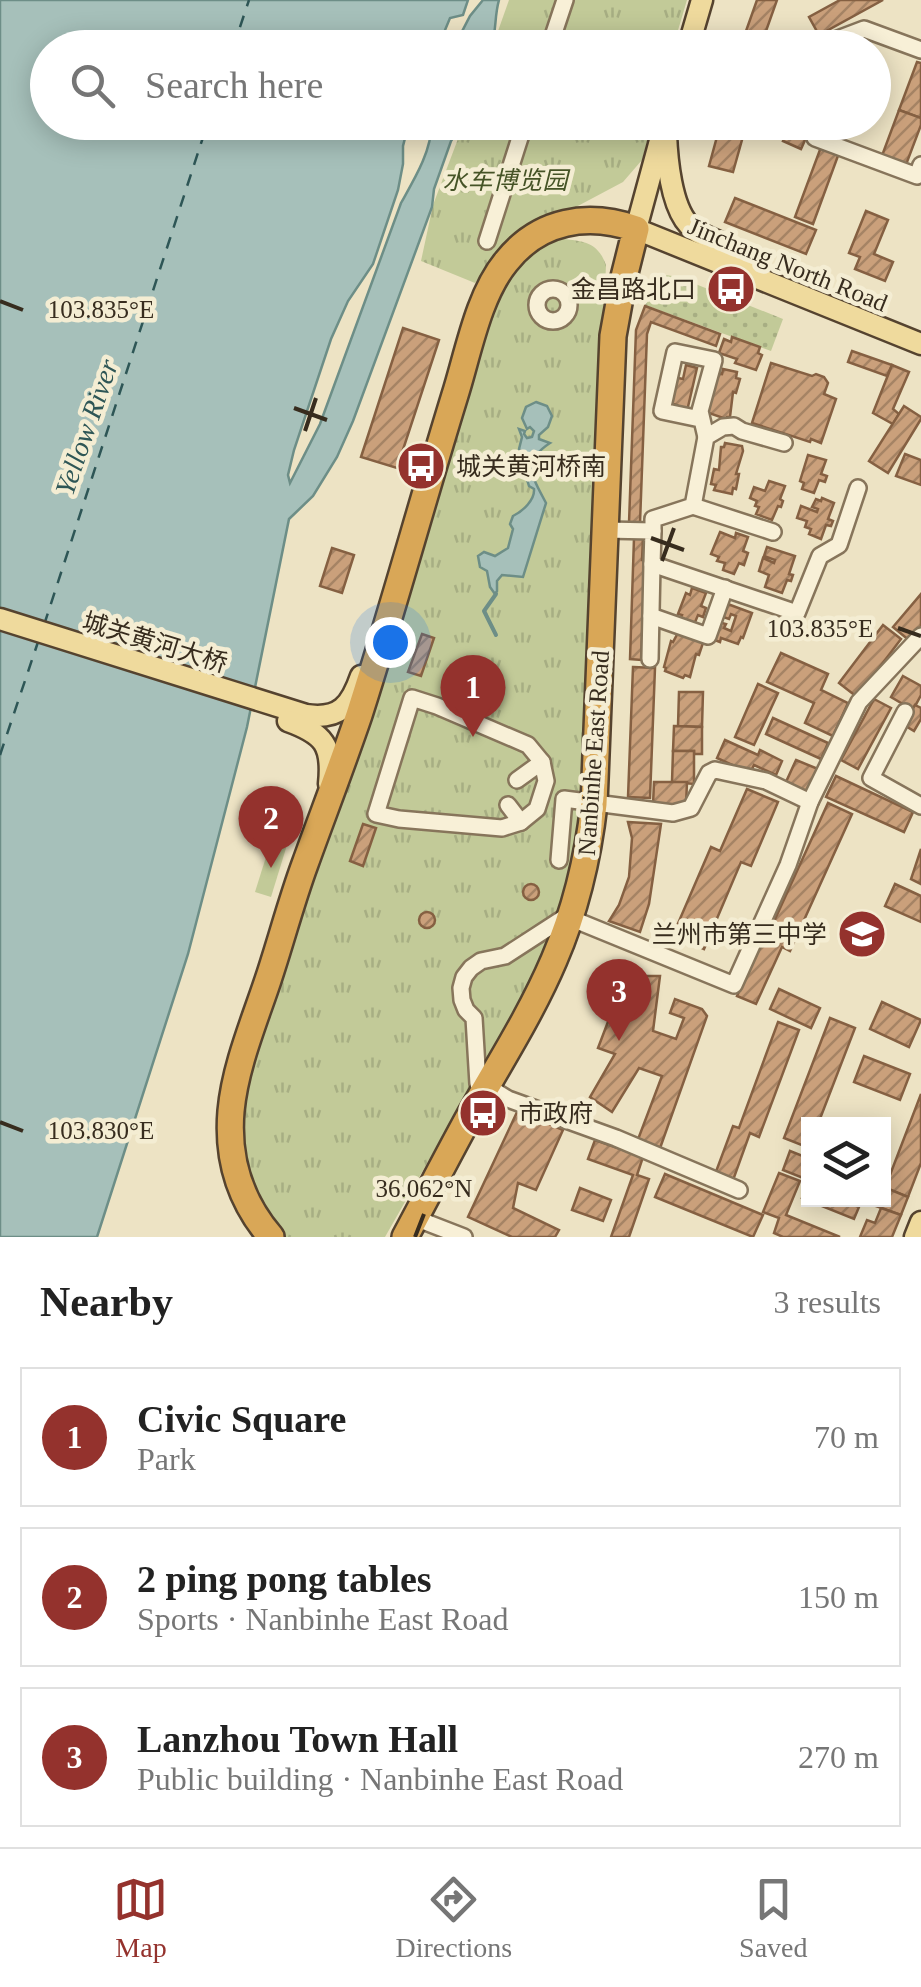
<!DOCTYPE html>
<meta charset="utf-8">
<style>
:root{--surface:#fff;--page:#f6f6f6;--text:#222;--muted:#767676;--line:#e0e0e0;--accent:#94322d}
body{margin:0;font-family:"Times New Roman","Noto Sans SC",serif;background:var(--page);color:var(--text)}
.controls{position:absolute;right:30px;bottom:30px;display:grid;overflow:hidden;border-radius:0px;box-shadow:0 5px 25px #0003}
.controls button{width:90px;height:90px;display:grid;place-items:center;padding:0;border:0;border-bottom:2px solid var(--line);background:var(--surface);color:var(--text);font:50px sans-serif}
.you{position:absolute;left:390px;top:642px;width:35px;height:35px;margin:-25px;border:8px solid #fff;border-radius:50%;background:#1a73e8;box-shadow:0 0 0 15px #1a73e833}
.badge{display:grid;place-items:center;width:65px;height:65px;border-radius:50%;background:var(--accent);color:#fff;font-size:32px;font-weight:700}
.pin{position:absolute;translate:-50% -82px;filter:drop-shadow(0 2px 5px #0008)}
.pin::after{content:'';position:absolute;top:52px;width:35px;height:30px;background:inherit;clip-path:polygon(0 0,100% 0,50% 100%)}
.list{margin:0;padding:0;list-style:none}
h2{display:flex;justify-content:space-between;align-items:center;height:130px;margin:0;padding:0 40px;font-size:42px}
h2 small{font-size:32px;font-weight:400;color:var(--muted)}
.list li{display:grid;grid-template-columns:65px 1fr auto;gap:30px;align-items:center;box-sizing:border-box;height:140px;margin:0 20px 20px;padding:0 20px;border:2px solid var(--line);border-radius:0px}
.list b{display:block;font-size:38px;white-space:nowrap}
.list p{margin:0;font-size:32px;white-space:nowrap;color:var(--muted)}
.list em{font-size:32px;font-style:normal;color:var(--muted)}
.icon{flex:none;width:55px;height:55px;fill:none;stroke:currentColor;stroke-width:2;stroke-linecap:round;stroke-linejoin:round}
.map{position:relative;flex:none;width:921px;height:1237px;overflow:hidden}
.search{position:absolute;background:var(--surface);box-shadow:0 5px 25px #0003;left:30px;right:30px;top:30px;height:110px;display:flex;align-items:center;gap:25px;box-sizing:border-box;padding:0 35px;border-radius:55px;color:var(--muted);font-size:38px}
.sheet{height:610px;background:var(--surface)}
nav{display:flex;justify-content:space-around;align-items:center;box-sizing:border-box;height:140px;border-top:2px solid var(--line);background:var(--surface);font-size:28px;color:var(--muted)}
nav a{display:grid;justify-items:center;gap:5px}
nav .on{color:var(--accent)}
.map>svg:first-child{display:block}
</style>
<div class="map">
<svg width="921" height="1237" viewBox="0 0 921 1237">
<defs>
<pattern id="grass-dots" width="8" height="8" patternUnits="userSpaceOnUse" patternTransform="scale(2.5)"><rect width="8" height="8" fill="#c2ca98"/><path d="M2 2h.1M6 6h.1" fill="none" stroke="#a7ae83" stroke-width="1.8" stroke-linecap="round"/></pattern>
<pattern id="park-tufts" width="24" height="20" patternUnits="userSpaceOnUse" patternTransform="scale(2.5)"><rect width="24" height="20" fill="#c2ca98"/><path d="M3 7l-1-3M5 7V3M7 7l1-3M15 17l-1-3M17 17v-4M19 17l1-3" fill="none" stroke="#a7ae83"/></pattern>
<pattern id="building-hatch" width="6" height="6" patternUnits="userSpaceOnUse" patternTransform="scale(2.5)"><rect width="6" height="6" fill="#caa07b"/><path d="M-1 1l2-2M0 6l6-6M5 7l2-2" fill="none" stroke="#a58364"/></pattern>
</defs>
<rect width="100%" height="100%" fill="#ede3c4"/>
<path fill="url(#grass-dots)" d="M666,275L678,277L783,319L771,351L645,305L654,281Z"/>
<g fill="url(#park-tufts)">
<path d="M509,0H687L673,47L492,48Z"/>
<path d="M464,123H652L642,160L623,182L527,233L498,255L475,283L421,261L433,205Z"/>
<path d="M563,239C585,241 598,243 606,265L581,826L576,866L548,943L511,1016L385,1237H285C254,1210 243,1162 242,1122C242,1107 247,1091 250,1076L391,644L502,287C518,264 535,245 563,239Z"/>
</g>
<path fill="#c2ca98" d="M271,841L287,845L271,897L255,892Z"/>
<g fill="#a6c0ba" stroke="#6d8e87" stroke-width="2.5">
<path d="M0,0H468L463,15L450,18L438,47L48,48V122L409,123L403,146V164L398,190L373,264L348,301L331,339L294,450L288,475L290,483L320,424L401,203C415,178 431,152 432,123H463L451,141L434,189L432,207L353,421L337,457L313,496L289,519L247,727L188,954L97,1237H0Z"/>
<path d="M483,0H499C494,18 497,29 491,47H454L470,16Z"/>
<path d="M536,402L547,406L552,416L548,427L539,435V439L550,443C521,462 532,476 546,503L523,577L502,575L497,581V591L495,594L490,587L487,571L480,567L478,556L484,552L495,556L508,548L513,529L510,524L513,516C523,511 535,500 534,489L529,486L525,473V455L519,449L522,437L519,429L525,431L524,434L527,438L532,437L534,431L530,427L527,429L522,418L526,407Z"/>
</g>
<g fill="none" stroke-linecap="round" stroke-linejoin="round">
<path stroke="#6d8e87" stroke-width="4" d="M496,594L484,611L496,635"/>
<g stroke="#2e5656" stroke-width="2.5" stroke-dasharray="12 10" stroke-linecap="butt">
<path d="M233,48L249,0"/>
<path d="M44,625L208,122"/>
<path d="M0,755L38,642"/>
</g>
</g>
<g fill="url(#building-hatch)" stroke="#856042" stroke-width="2.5">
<path d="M757,0H777L760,48H740Z"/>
<path d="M840,0H883L819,35L809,17Z"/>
<path d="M917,62L921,63V118L899,110Z"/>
<path d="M899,110L921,118V125L904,170L880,161Z"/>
<path d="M721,122H747L733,172L709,166Z"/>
<path d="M791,122H813L801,149L783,141Z"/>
<path d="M821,147L839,153L813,224L795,217Z"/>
<path d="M735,198L816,230L806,254L725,222Z"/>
<path d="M866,211L888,220L874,254L893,262L885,281L855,269L860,257L849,253Z"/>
<path d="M645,306L720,334L716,346L651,322L647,334L640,523H629L636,330Z"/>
<path d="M403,328L439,340L397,468L361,457Z"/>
<path d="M732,337L760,347L758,353L762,355L756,370L735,363L737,359L719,353L724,339L731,342Z"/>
<path d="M852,351L892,365L887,376L848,362Z"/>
<path d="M771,363L812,376L816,374L824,377L828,383L824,394L836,399L821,443L811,439L810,442L752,423Z"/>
<path d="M686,365L697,368L687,411L676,409L677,405L670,403L674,377L683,379Z"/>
<path d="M892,365L909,372L893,409L899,414L893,424L873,413Z"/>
<path d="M723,369L737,372L736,378L740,379L736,393L733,392L730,417H727L726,419L706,412L715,373L722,374Z"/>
<path d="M904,406L921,417V419L888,473L869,461Z"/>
<path d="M725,443L742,446L743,451L736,474H739L736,489L733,488L732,494L714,490L716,485L711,484L714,469L719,470L721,447H724Z"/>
<path d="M905,454L921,460V485L896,476Z"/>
<path d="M808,455L826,460L821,474L827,476L825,482L819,480L814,493L802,489L804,483L800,481Z"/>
<path d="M769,481L785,486L780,499L783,501L781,507L778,506L772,520L756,514L759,507L755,506L757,501L750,498L754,487L765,491Z"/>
<path d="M822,498L834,503L828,519L833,521L831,526L826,525L821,539L809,534L811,529L805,527L807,521L797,518L801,506L817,512L818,509L812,507L816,499L821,501Z"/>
<path d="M720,532L735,538L736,533L748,537L743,551L748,553L744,565L739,563L734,574L723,570L725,563L717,561L719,557L711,554Z"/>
<path d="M634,538H643L642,560H645L641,660L630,659Z"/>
<path d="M767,547L795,556L789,574L793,575L791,581L787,580L782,593L765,587L769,575L759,571L763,558L774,563L775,560L764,556Z"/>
<path d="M332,548L354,555L342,593L320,586Z"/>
<path d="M692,588L706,593L701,606L706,608L703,617L698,615L693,627L679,622L682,615L678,614L686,593L690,595Z"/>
<path d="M921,594V628L910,641L893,627Z"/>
<path d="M725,603L752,613L743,638L741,637L738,644L721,638L720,642L712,639L718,622L726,624L724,628L731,631L736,616L731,614L729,619L720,616Z"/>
<path d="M883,625L901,639L857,697L839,683Z"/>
<path d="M680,629L699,636L697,640L703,643L699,655L696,654L690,677L685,675L683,678L665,671L666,668L664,667L671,641L673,642Z"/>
<path d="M422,634L434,638L421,676L408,672Z"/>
<path d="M781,653L828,674L821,690L848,703L833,736L805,723L814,703L767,682Z"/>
<path d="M633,667L655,668L650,798L628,797Z"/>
<path d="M903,676L921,686V695L913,710L891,697Z"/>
<path d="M758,684L778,693L754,745L735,737Z"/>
<path d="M679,692H703L702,727L678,726Z"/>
<path d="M874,699L891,708L858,769L841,760Z"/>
<path d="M915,705L921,708V719L914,731L904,725Z"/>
<path d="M773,718L828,743L821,759L766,734Z"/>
<path d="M674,726L702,727V754H694V751H673Z"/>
<path d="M725,740L758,755L760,750L782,761L776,775L754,765L750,773L717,758Z"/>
<path d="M673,751H694V784L672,782Z"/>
<path d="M796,760L818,769L808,792L786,782Z"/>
<path d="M836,776L913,812L904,832L826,797Z"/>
<path d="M654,782H687L686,805H653Z"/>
<path d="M747,789L778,802L751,866L741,862L704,949L673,935L711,847L720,851Z"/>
<path d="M828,803L852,814L790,951L782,947L756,1004L737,996L763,938L766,939Z"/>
<path d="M628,822L661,824L649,904L640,932L609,921L619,905L629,877L632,838Z"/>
<path d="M363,824L376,828L363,866L350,861Z"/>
<path d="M921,849V884L911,879Z"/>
<circle cx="531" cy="892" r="8"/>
<path d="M895,884L921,896V922L885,906Z"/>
<circle cx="427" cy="920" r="8"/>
<path d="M635,976H660L653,1031L676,1039L684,1018L670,1013L675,999L702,1009L707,1016L659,1151L637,1142L662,1076L639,1068L612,1112L590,1097L615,1054L598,1048L609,1019L625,1025Z"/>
<path d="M779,989L820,1008L811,1028L770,1009Z"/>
<path d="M882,1002L921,1020L909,1047L870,1029Z"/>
<path d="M830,1018L855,1028L818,1124H808V1139H807L804,1146L784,1138Z"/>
<path d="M778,1022L799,1030L759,1137L750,1133L732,1183L714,1177L733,1126L739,1128Z"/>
<path d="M864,1056L910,1074L900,1100L854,1082Z"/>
<path d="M921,1094V1163L908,1197L885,1188Z"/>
<path d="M518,1110L563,1130L536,1190L518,1183L513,1208L559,1230L555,1237H512L468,1217Z"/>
<path d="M595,1140L643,1157L637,1175L649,1179L629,1237H611L633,1175L588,1159Z"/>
<path d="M790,1151L808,1158V1180L783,1170Z"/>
<path d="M779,1173L800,1181L786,1215L840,1237H783L774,1233L779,1218L763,1212Z"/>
<path d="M665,1174L763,1215L753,1237L655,1197Z"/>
<path d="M807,1186L808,1187V1200H841L859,1207L854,1219L802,1198Z"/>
<path d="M884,1187L908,1197L901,1215L859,1200H884Z"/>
<path d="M580,1188L611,1200L603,1221L572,1210Z"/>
<path d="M881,1208L901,1215L892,1237H860L867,1220L875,1223Z"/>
</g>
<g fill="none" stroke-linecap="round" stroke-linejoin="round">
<g stroke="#87755b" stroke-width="20">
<g id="minor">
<path d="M549,48L565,0"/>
<path d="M814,48L864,29L921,50"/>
<path d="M815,138L917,176L921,165"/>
<path d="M487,241L525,122"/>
<circle cx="553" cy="305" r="16"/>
<path d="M700,419L662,411L675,352L714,360L700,411L706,437"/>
<path d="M693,506L773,532"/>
<path d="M605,530L653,531L652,564L797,613L820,556L839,545L858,488"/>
<path d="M653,531V519L693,506L706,437L723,427L734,426L742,431L784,443"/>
<path d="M651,616L708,636L725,588"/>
<path d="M650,659L652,564"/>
<path d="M412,698L437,706L528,745L542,762L546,781L537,809L521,822L502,828L399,819L376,814Z"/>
<path d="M905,712L871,778L921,806"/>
<path d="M517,780L542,762"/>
<path d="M508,805L521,822"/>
<path d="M559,860L564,799L673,813L691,808L709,773L715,770L766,781L810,802"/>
<path d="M570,918L734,985L788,865L810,802L859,702L921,636"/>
<path d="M478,1084L474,1018L466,1010L462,1000L461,988L464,977L471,968L481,961L505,956L562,919"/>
<path d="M487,1086L508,1099L616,1138L739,1190"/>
<path d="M415,1218L464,1237"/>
</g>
</g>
<g stroke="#55432f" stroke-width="25">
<g id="major">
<path d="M688,48L702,0"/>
<path d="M665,122L636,229L921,344"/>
<path d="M666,134C667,159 671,206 689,225C701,239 725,240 736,254C740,259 744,268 747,274"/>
<path d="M0,619L306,715C340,720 351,705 361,676"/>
<path d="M288,721C324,734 333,745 329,784"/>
<path d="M915,1237L921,1222"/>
</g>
</g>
<g stroke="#55432f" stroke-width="30">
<path id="highway" d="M271,1237C240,1201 227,1158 231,1111C235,1067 254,1022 268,980C281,941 291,902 305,864C323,814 342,765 359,715C393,609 422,502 455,395C468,354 478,296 506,262C539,220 588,212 636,229L623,281L613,336L594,804C588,858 576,909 554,960C531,1014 499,1064 470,1115C448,1155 427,1196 405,1237"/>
</g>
<use href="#minor" stroke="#f8f0d7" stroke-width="15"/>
<use href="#major" stroke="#efda9d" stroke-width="20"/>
<use href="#highway" stroke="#d9a757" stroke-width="25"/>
</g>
<path fill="none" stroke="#372c1e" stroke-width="4" d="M0,301L23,310M294,408L327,420M305,431L316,398M651,538L684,550M662,561L674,528M898,628L921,636M0,1122L23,1131M415,1237L424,1214"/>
<defs>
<g id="bus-disc" transform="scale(2.5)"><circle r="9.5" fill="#94322d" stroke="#f4edd3"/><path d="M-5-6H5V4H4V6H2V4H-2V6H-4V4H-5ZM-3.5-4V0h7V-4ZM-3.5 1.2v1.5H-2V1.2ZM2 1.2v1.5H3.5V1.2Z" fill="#fff"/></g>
<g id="school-disc" transform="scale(2.5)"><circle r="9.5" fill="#94322d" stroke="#f4edd3"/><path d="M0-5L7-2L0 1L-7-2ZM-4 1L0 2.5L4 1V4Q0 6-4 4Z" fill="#fff"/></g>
</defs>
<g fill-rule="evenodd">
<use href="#bus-disc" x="731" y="289"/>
<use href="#bus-disc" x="421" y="466"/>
<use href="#school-disc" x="862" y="934"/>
<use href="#bus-disc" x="483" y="1113"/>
</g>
<g text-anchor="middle" stroke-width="9" stroke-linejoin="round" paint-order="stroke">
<g font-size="25" font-style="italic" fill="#455326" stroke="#f4edd3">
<text x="505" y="189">水车博览园</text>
</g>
<g font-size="25" fill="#372c1e" stroke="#f4edd3">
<text transform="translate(788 264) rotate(22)" y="9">Jinchang North Road</text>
<text transform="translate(155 642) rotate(17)" y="9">城关黄河大桥</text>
<text transform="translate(593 753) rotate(-86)" y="9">Nanbinhe East Road</text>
</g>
<g font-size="25" fill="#372c1e" stroke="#f4edd3" text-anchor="end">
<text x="696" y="298">金昌路北口</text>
<text x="456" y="475" text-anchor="start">城关黄河桥南</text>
<text x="827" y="943">兰州市第三中学</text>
<text x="518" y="1122" text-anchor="start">市政府</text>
</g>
<g font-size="28" font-style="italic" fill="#2e5656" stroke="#f4edd3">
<text transform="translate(86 427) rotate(-71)" y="10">Yellow River</text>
</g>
</g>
<g font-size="25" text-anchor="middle" fill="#372c1e" stroke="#f4edd3" stroke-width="9" stroke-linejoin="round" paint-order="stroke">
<text x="101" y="318">103.835°E</text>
<text x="820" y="637">103.835°E</text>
<text x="101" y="1139">103.830°E</text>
<text x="424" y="1197">36.062°N</text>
</g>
</svg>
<div class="controls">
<button><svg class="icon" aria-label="layers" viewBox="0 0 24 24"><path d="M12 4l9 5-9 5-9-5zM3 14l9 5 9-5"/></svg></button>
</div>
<div class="you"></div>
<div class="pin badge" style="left:473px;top:737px">1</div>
<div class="pin badge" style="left:271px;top:868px">2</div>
<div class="pin badge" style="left:619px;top:1041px">3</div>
<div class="search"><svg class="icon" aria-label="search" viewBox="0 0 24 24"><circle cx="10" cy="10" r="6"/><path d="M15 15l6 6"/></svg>Search here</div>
</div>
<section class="sheet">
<h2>Nearby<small>3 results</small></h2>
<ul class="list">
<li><span class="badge">1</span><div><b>Civic Square</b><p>Park</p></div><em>70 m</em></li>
<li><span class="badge">2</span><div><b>2 ping pong tables</b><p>Sports · Nanbinhe East Road</p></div><em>150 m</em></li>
<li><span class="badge">3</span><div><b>Lanzhou Town Hall</b><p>Public building · Nanbinhe East Road</p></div><em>270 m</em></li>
</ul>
</section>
<nav>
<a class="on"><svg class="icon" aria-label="map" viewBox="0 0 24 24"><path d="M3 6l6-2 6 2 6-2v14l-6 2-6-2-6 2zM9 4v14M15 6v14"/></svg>Map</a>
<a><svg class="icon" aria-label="directions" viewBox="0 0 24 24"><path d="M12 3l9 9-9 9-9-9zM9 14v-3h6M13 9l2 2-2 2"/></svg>Directions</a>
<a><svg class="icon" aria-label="saved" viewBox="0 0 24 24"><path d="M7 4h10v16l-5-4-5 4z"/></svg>Saved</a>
</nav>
